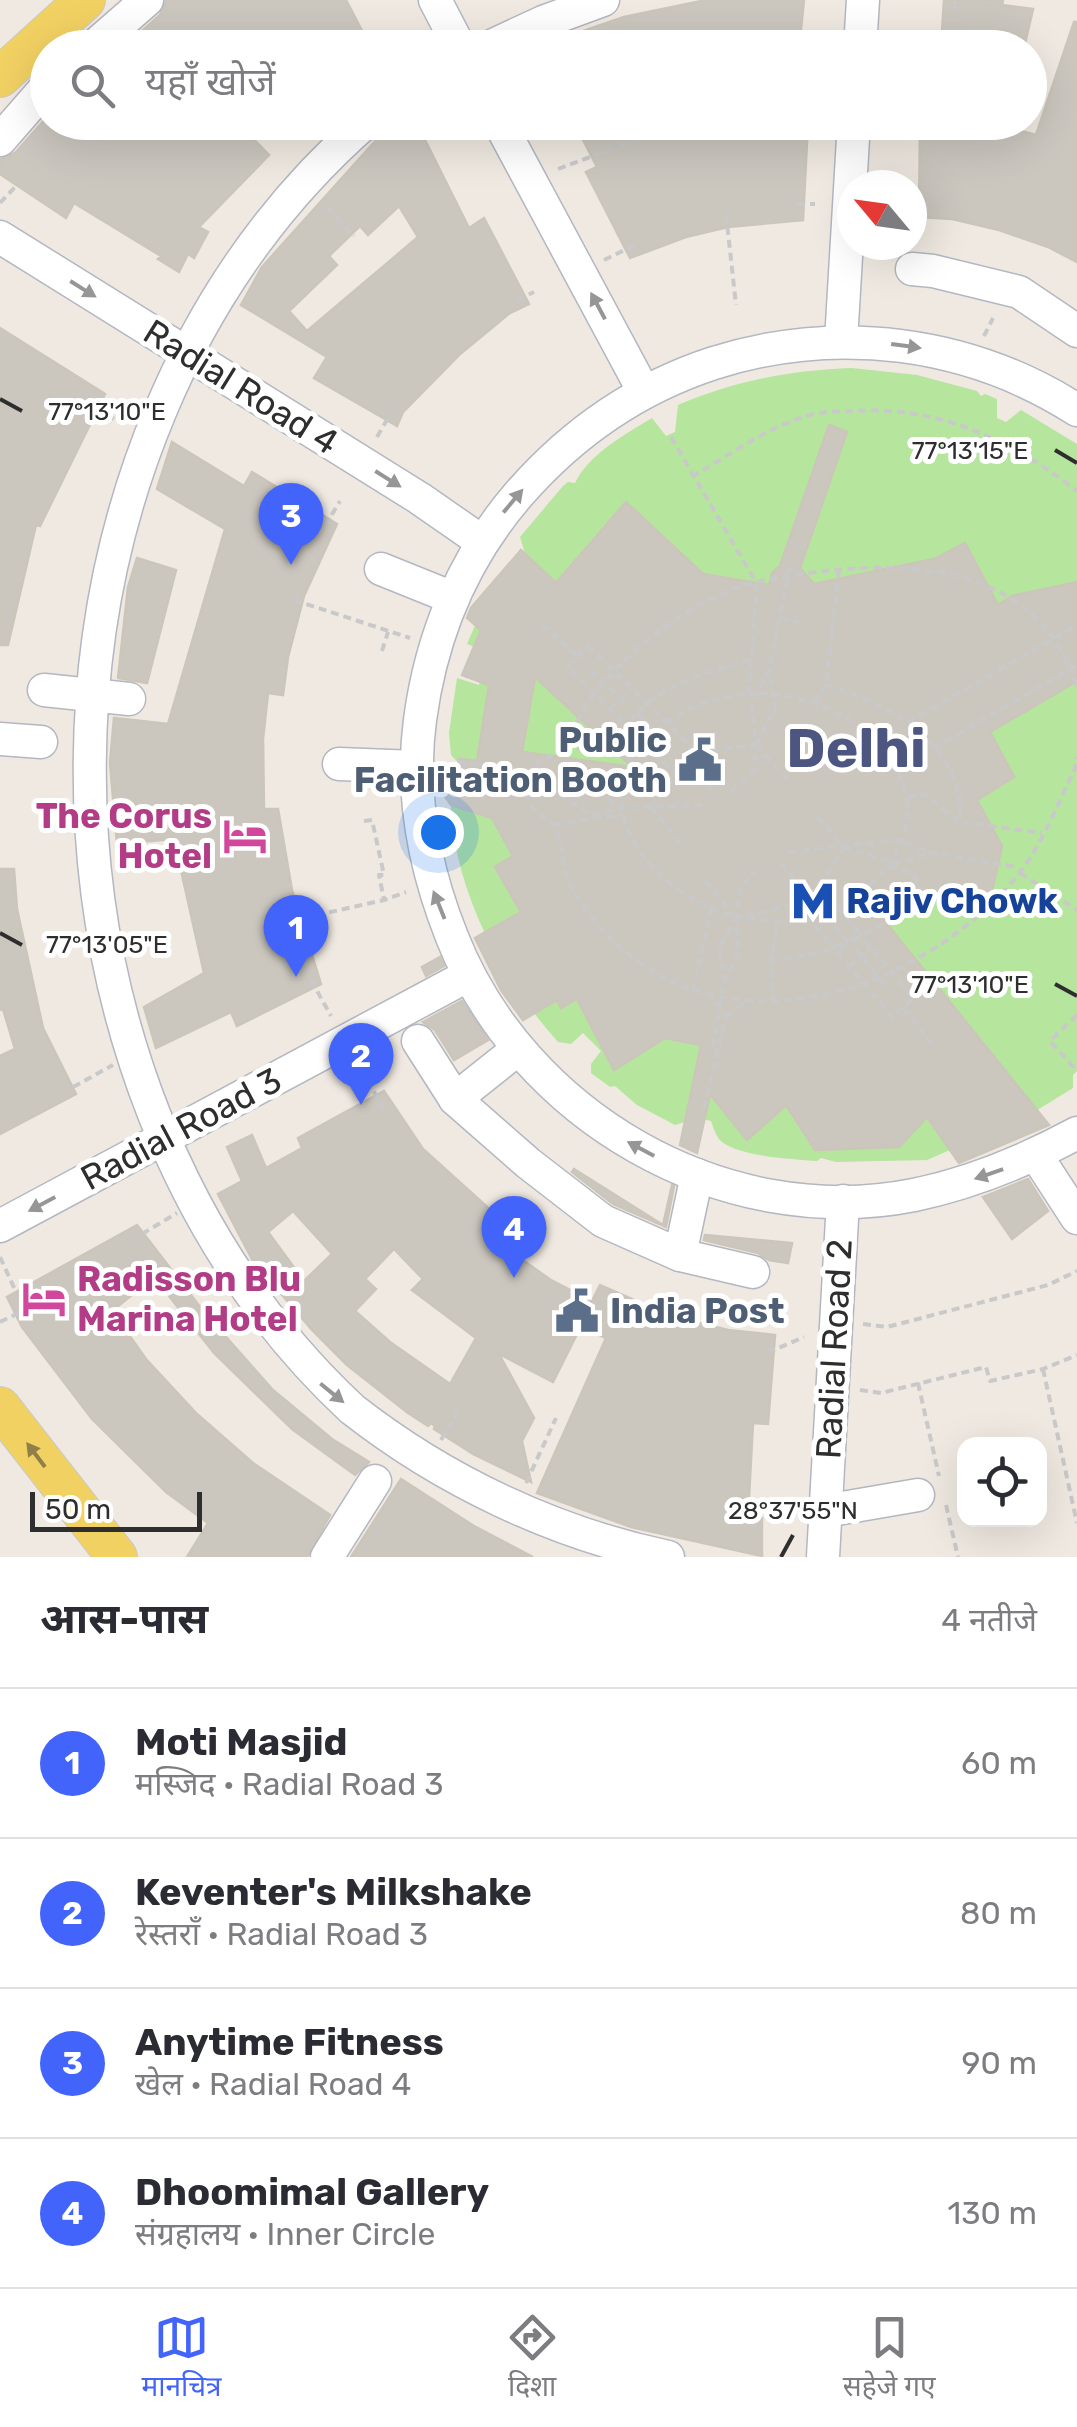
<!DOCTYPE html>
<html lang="hi">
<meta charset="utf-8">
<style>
:root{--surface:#fff;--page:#f7f7f7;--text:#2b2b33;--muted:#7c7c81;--line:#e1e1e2;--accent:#4264fb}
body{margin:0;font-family:Rubik,"Noto Sans Devanagari",sans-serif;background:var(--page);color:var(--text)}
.controls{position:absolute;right:30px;bottom:30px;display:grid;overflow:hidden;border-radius:20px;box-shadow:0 10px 40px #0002}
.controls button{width:90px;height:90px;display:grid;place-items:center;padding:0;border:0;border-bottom:2px solid var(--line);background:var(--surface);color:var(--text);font:50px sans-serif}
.compass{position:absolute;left:837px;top:170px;width:90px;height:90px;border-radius:50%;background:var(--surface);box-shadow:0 10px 40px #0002;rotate:299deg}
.scale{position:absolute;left:30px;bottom:25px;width:172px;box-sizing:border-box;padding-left:10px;border:5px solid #2e2e2e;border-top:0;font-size:28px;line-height:35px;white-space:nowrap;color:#2e2e2e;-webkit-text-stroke:8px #fff;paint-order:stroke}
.you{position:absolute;left:438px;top:832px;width:35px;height:35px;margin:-25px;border:8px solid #fff;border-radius:50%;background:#1a73e8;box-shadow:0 0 0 15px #1a73e833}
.badge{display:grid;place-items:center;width:65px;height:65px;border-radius:50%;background:var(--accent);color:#fff;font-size:32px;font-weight:700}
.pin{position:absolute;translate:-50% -82px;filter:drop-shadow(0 2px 5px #0008)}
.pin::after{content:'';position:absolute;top:52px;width:35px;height:30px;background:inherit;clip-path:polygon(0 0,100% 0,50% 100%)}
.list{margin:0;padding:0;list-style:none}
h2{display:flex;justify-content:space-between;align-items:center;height:130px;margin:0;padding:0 40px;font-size:42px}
h2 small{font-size:32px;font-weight:400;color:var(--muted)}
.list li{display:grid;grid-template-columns:65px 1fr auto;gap:30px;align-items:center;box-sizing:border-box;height:150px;padding:0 40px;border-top:2px solid var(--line)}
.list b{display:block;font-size:38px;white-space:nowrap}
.list p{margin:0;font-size:32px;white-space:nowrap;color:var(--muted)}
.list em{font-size:32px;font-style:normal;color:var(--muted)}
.icon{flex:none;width:55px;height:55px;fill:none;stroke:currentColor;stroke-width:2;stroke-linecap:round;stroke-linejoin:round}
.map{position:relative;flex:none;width:1077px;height:1557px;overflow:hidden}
.search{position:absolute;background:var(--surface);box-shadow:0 10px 40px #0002;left:30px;right:30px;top:30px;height:110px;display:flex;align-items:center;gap:25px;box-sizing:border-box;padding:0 35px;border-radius:55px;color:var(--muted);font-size:38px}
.sheet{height:730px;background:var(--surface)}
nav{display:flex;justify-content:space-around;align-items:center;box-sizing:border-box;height:140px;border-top:2px solid var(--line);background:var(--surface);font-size:28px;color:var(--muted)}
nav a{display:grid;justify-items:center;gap:5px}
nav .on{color:var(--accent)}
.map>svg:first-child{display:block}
</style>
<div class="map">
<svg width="1077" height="1557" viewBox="0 0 1077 1557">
<rect width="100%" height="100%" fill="#efe9e1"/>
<path fill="#b6e59e" d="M852,368L917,375L977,391L981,396L985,394L997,399V418L1006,422L1021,410L1077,444V1071L1073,1075V1088L1026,1117L927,1160L836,1162L821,1158L817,1161C793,1159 742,1157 722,1142C716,1137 714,1129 711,1121L697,1118L675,1125L637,1105L615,1086L610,1087L591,1073V1064L601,1051L583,1033L571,1044L558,1042C510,988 473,924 457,853C454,838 449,821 451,807C453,794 461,783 466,771L451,755L449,733L457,678L479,685L489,652L467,644L496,577L514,576L527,560L520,537L563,486L568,482L575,483C589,454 624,435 652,418L666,436L675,432L678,405C734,381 791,370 852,368Z"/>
<g fill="#cbc7bf" stroke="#cbc5ba" stroke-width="2.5" fill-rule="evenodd">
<path d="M166,0H346L371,48H123L160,15Z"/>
<path d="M706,0H804L799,48H543L542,45L624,17Z"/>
<path d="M944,0H1003L1002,5L1033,9L1024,48H941Z"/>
<path d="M1074,22H1077V262L1048,247L999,230L952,219L919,217L920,122H988L1036,135Z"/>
<path d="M48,116V122H237L269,155L199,227L208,232L194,258L188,254L179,272L158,259L161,256L74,203L66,218L0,174L1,159L15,153Z"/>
<path d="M403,122H416L469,228L484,218L529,304L510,313L459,355L403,412L397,426L314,378L327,357L241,305L262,267L378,138ZM399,206L418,237L307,331L289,311L337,265L329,256L360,226L368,235Z"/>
<path d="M574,122H708L709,126L729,122L808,123L803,220L728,227L686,237L630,258L586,172L597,167Z"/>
<path d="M0,328L105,394L40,526L36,525L8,645H0Z"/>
<path d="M829,425L847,432L800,568L814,584L934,559L965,543L998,605L1012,596L1077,582V681L990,732L1014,777L977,800L1002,846L992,891H981L978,905L897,894L895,909L883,919L1049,1125L959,1163L927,1117L899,1147L815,1150L786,1105L747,1140L710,1094L697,1153L680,1145L701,1045L665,1038L614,1070L577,999L561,1008L557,1000L523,1020L501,990L475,938L521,912L495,867L513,856L492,818L451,805L444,795L438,794L437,773L457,775L459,759L477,761L489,685L462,675L481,630L467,618L471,608L521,550L556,583L626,502L703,574L769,585L772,573L780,566ZM535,677L632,767L522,752Z"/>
<path d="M172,442L244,486L252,472L337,524L304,596L288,657L283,695L268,693L263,739L264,809H278L292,890L321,984L237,1026L231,1012L156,1048L144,1007L204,973L174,839L117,844L110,763L114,718L168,724L225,529L157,489Z"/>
<path d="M137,558L176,570L147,683L118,678L128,587Z"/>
<path d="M0,869H14L17,909L43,1028L76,1094L0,1134V1056L15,1049L3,1009L0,1010Z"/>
<path d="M440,957L444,966L426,976L422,967Z"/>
<path d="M462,1001L488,1040L454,1060L435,1030L423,1022Z"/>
<path d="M384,1091L423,1149L506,1224L494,1240L551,1280L592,1301L600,1285L671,1316L728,1330L775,1335L768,1424L753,1423L748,1516L762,1518V1556L631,1527L537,1493L606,1338L581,1326L553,1382L499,1354L534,1418L522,1441L531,1482L473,1454L434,1429L435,1426L431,1423L428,1426L408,1413L347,1365L312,1330L253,1261L218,1194L242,1181L227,1147L252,1135L266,1168L302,1148L298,1138ZM293,1211L332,1254L304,1281L268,1232ZM394,1249L423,1279L412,1290L476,1338L450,1384L390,1342L355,1311L376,1289L365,1279Z"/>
<path d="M574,1169L663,1225L672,1185L674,1186L666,1227L613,1204L572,1172Z"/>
<path d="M1028,1179L1048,1211L1012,1239L983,1197Z"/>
<path d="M137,1225L204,1312L273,1390L332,1439L369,1462L355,1475L292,1429L214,1353L154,1277L112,1311L146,1359L197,1414L253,1463L330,1515L307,1557H187L208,1523L166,1492L92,1419L22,1327L7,1297Z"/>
<path d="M705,1235L792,1243L788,1263L769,1260L758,1253L704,1240Z"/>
<path d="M401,1479L474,1526L533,1557H351Z"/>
</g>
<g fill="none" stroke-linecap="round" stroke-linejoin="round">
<g stroke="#b4b7c1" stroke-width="35">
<g id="minor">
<path d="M435,0L460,48"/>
<path d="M92,48L147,0"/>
<path d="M487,48L543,22L603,0"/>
<path d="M860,48L863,0"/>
<path d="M366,122C0,442 0,1081 352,1409C444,1481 554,1533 668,1557"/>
<path d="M499,122L644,392"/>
<path d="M0,140L48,85"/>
<path d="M0,237L419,498L481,541"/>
<path d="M912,269L933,271L1019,292L1077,331"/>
<path d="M841,341L854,122"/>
<path d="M1077,410C969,341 837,324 714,363C637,388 571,434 518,495C463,559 431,637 420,720C410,795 424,867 452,937C522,1115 722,1233 914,1195C972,1183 1025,1161 1077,1133"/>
<path d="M381,569L453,598"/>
<path d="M44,690L129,699"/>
<path d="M0,739L41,742"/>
<path d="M339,764L416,767"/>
<path d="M418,1041L455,1099"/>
<path d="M518,1049L455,1099L528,1163L603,1221L680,1255L697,1175"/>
<path d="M1036,1155L1077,1218"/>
<path d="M0,1226L467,976"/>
<path d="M680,1255L753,1272"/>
<path d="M825,1511L918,1495"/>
<path d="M327,1557L375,1481"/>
<path d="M823,1557L843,1201"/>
</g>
</g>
<g stroke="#c9c9c9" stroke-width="42">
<g id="major">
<path d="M0,77L85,0"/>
<path d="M0,1407L117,1557"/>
</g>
</g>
<g stroke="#c9c9c9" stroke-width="4" stroke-dasharray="8 5" stroke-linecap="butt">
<path d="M954,9L955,0"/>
<path d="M403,122V123"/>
<path d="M558,169L684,122"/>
<path d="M0,203L17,185"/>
<path d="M797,204H815"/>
<path d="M912,204H928"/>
<path d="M327,207L354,236"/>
<path d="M726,214L736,305"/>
<path d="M604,260L635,245"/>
<path d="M517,300L534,292"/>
<path d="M984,336L993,318"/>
<path d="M98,409L114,419"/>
<path d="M377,437L391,413"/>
<path d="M671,437L757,584L749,694"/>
<path d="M692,477C731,454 770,425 814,414C826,411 840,412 852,411C937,405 1012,440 1077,491"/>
<path d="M325,526L340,501"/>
<path d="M294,600L410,638"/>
<path d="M781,618L799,622"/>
<path d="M542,624L577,656"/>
<path d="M588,646L698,753L677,775L567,667Z"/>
<path d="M382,651L388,632"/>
<path d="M591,670L625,703"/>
<path d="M826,685C886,702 968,747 960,822"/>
<path d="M1077,686C1038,572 930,560 825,571C791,575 751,580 721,594C668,619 614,661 583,711C575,724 570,739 563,752L540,760L523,780C526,788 528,801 533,808C539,816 552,819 555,828C563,847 561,869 571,887C676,1065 901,1014 1017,876C1042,846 1057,804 1075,769L1077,757"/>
<path d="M759,693C790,695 820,702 846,718C917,760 931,839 862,891C839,909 807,920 778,921C669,925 551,796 673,718C700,701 728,695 759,693Z"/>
<path d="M815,704L826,685L839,570"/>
<path d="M610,709L631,688"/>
<path d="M638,714L675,751"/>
<path d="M908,722L1077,625"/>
<path d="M616,744C642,689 698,675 751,660"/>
<path d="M756,745L775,708L769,670"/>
<path d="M756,745L790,783"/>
<path d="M934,748L1077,665"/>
<path d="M564,752L608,741L636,751"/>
<path d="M698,753L756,745"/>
<path d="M687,764L714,791"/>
<path d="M443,774L523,780"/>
<path d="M451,783L454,761L502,767L501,788"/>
<path d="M467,784L560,794L599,793L619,808"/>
<path d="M731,791L754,771L756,745L751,705L769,670L791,561"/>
<path d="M560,794L593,816L619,808L702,805"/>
<path d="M908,798L924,794L960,822L1042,833"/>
<path d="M651,807L682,845"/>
<path d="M651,807L676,775"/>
<path d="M818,817L844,847L895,863L933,853"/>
<path d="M364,821L372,820L384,875H379L384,900"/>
<path d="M555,825L623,814"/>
<path d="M789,852L898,840L933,853L1016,867"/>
<path d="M781,863L808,895"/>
<path d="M889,867L914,874L922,893L989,907"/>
<path d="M1020,873L1077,910"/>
<path d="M706,881L733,915"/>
<path d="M820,886L859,933L837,952L797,904L820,886L844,847"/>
<path d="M818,906L849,943"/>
<path d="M273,916L289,912"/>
<path d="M746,916L797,904"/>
<path d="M291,921L384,900L406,892"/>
<path d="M853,941L907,910L922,893"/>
<path d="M855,949L886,987"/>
<path d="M837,952L892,1017L914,998L859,933"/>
<path d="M771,961L811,955L844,944"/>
<path d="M849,967L871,947"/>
<path d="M311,980L331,1016"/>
<path d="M724,983L719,948L736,918"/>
<path d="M693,991L711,909"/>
<path d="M773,1003L771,961L778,921"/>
<path d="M903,1008L933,1045"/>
<path d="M1077,1015L1050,1041L1077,1071"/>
<path d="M726,1016L747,1002"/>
<path d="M713,1047L724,983L739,952L736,918L740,888L755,871"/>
<path d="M361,1069L385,1111"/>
<path d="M73,1087L113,1065"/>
<path d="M704,1108L726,1016L712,997"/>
<path d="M142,1234L177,1213"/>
<path d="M0,1257L16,1292"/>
<path d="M0,1322L25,1310"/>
<path d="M863,1324L887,1327L1048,1285L1077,1271"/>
<path d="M767,1350H774L804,1337"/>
<path d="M1043,1369L1077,1523"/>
<path d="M918,1383L939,1476"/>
<path d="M860,1390L881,1393L986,1367L990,1381L1043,1369L1077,1355"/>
<path d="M441,1440L459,1410"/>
<path d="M526,1483L556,1418"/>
<path d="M946,1505L958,1557"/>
</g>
<use href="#minor" stroke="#fff" stroke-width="32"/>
<use href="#major" stroke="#f2d163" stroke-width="40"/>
</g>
<defs><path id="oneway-solid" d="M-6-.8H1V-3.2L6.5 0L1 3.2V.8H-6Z" transform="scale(2.5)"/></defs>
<g fill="#969696">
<use href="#oneway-solid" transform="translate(83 289) rotate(32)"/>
<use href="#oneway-solid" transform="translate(598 306) rotate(-118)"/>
<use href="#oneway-solid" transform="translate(906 346) rotate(8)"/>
<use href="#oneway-solid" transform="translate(388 479) rotate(32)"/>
<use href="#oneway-solid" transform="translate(513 501) rotate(-50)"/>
<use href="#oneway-solid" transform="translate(439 905) rotate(-112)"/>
<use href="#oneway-solid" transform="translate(641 1149) rotate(-152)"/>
<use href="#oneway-solid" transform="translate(989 1174) rotate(161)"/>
<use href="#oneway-solid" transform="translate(42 1204) rotate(152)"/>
<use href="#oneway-solid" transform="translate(332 1393) rotate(39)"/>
</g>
<use fill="#908048" href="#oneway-solid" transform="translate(36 1455) rotate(-127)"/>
<path fill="none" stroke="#2e2e2e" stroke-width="4" d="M0,399L22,411M1055,450L1077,463M0,933L22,945M1055,984L1077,996M781,1557L793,1535"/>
<defs>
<g id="civic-bare" transform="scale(3.45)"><path d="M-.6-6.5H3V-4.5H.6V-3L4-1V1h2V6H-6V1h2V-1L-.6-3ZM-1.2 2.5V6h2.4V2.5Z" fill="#5c6f8a" stroke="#fff" stroke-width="2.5" paint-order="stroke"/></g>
<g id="hotel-bare" transform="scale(3.45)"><path d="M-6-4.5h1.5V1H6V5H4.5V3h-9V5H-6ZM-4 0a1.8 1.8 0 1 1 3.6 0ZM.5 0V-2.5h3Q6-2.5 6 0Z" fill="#d1479c" stroke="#fff" stroke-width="2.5" paint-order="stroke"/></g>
<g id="metro-bare" transform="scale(3.45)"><path d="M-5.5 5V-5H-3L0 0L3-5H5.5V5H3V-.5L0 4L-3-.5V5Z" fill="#1a4fb4" stroke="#fff" stroke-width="2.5" paint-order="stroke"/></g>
</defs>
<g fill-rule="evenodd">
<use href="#civic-bare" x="700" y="760"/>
<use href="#hotel-bare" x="245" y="836"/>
<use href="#metro-bare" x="813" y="901"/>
<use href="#hotel-bare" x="44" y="1299"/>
<use href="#civic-bare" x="577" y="1311"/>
</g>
<g text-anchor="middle" stroke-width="10" stroke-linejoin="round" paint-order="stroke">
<g font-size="35" fill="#2e2e2e" stroke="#fff">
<text transform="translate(241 387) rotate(32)" y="12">Radial Road 4</text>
<text transform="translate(181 1129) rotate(-28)" y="12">Radial Road 3</text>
<text transform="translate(834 1349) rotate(-87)" y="12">Radial Road 2</text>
</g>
<g font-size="35" font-weight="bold" fill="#4e5e75" stroke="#fff" text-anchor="end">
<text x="667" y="752">Public<tspan x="667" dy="40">Facilitation Booth</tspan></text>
<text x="610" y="1323" text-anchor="start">India Post</text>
</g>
<g font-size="35" font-weight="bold" fill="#b23c85" stroke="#fff" text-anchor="end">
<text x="212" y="828">The Corus<tspan x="212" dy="40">Hotel</tspan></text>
<text x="77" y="1291" text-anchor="start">Radisson Blu<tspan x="77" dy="40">Marina Hotel</tspan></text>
</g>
<g font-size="35" font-weight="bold" fill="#164399" stroke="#fff" text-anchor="start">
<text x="846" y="913">Rajiv Chowk</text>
</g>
<g font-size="55" font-weight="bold" fill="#4d5680" stroke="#fff">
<text x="856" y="767">Delhi</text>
</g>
</g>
<g font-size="25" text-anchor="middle" fill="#2e2e2e" stroke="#fff" stroke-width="10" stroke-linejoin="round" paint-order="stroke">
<text x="107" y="420">77°13'10"E</text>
<text x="970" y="459">77°13'15"E</text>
<text x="107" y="953">77°13'05"E</text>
<text x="970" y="993">77°13'10"E</text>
<text x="793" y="1519">28°37'55"N</text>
</g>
</svg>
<div class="controls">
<button><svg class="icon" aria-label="locate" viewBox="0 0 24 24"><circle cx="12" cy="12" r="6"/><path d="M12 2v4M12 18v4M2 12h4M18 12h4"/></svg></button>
</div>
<svg class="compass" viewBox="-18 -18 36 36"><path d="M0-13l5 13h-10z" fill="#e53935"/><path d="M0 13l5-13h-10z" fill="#7c7c81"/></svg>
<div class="scale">50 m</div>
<div class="you"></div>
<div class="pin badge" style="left:296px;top:977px">1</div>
<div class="pin badge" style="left:361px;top:1105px">2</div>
<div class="pin badge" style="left:291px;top:565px">3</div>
<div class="pin badge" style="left:514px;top:1278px">4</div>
<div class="search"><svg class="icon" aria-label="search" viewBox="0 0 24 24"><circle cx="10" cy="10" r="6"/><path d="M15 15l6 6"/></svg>यहाँ खोजें</div>
</div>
<section class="sheet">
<h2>आस-पास<small>4 नतीजे</small></h2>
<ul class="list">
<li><span class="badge">1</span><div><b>Moti Masjid</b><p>मस्जिद · Radial Road 3</p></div><em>60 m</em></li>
<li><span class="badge">2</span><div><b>Keventer's Milkshake</b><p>रेस्तराँ · Radial Road 3</p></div><em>80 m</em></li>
<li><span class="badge">3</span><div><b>Anytime Fitness</b><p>खेल · Radial Road 4</p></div><em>90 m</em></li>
<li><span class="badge">4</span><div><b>Dhoomimal Gallery</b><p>संग्रहालय · Inner Circle</p></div><em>130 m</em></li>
</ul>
</section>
<nav>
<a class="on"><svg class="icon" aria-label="map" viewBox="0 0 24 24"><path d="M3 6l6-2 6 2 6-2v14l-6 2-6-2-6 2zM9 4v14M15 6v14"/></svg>मानचित्र</a>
<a><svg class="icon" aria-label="directions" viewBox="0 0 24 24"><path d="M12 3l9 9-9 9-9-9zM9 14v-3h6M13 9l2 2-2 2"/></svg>दिशा</a>
<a><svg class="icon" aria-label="saved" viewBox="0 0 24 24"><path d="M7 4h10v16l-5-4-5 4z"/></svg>सहेजे गए</a>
</nav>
